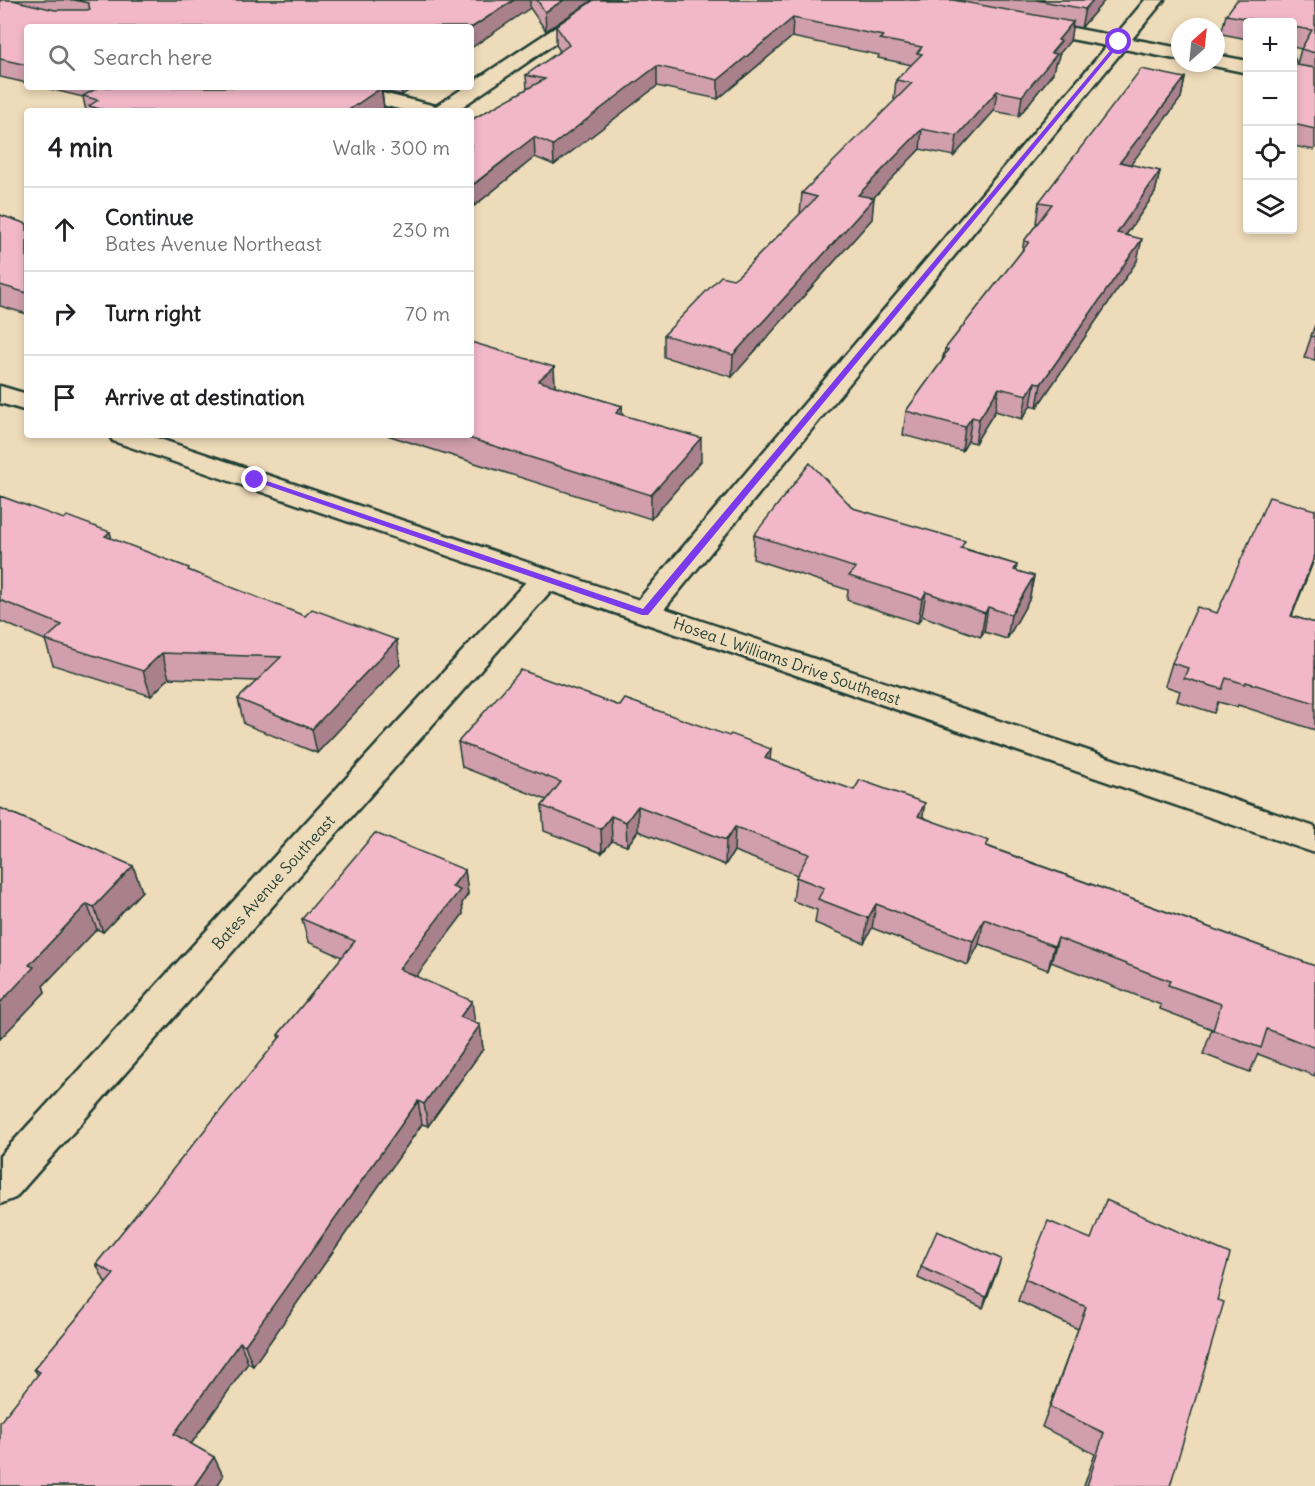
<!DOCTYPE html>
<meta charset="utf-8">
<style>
:root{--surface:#fff;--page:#f6f6f6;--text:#202124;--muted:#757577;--line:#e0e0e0}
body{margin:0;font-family:Delius,sans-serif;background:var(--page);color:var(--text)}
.controls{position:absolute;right:18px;top:18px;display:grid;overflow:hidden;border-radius:6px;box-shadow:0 3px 9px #0003}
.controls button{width:54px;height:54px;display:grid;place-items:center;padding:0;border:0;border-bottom:2px solid var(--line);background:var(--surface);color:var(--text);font:30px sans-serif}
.compass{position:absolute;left:1171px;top:18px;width:54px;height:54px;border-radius:50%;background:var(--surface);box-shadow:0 3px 9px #0003;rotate:27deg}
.stop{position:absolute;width:18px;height:18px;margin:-14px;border:4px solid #7c3aed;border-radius:50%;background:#fff}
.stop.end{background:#7c3aed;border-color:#fff;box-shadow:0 2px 6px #0008}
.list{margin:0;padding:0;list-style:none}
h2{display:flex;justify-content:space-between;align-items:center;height:78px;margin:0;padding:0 24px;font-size:26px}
h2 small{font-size:20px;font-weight:400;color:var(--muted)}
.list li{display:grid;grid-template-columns:39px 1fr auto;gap:18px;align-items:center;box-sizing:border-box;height:84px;padding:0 24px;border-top:2px solid var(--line)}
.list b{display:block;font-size:22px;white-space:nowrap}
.list p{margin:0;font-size:20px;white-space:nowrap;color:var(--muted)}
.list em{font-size:20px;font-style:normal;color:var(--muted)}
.icon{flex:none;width:33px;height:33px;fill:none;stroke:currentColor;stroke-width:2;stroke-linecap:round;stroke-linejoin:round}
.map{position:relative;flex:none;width:1315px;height:1486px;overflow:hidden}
.search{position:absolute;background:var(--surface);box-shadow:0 3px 9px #0003;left:24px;top:24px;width:450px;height:66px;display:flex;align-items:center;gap:15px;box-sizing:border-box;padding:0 21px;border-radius:6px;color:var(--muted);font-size:22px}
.panel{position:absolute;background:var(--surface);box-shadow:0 3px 9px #0003;left:24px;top:108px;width:450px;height:330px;border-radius:6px}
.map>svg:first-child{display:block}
</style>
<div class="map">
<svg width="1315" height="1486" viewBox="0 0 1315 1486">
<rect width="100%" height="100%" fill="#eedbb9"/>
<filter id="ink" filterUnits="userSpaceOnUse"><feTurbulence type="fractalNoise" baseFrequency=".0167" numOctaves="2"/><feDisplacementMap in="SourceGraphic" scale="12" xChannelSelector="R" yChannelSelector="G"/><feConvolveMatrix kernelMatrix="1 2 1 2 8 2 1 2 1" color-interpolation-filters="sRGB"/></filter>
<g filter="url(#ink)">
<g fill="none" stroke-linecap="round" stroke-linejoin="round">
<g stroke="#1f3d34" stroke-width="5">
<g id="street">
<path d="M597,0H618L456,111H407L325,91L322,87H357L436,106L465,87H471V83Z"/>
<path d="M1145,0H1164L1132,39L1180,48V60L1124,49L656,619L645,622L634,619L630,612L634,605L1107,46L1019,29L1017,25L1019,21L1026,19L1115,36Z"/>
<path d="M1216,55L1248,61V73L1209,65L1208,63H1216Z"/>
<path d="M545,570L555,572L560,579L555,586L15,1198L0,1204V1156L535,572Z"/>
</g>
</g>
<g stroke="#1f3d34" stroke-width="5">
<g id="secondary">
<path d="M0,386L27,394V411L0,403Z"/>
<path d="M109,435H148L1315,827V853L113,441Z"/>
</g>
</g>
<use href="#street" fill="#eedbb9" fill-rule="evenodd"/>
<use href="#secondary" fill="#eedbb9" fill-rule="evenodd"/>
</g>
<g fill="#d09ead" stroke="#1f3d34" stroke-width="1.5">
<path d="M0,0H593L546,31L530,8L27,27V83L0,77Z"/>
<path d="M594,0H1105L1081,28L1072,26L1070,41L1059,54L1058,60L1055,63L1053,73L1019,116L994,111L954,156L920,149L873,198L872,219L732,377L664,357V335L739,275L800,214L802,193L896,100L894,99L896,80L912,65L878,58L879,55L792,37L718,99L657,86L554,165L535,157L474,206H471V120L527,89L526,75L560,51L556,45V26Z"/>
<path d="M1315,0V148L1314,150L1293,146V64H1297L1301,49L1293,47V22H1248V39L1221,34L1226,15Z"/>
<path d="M1185,78L1181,98L1130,165L1160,171L1155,193L1126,235L1137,261L1037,407L1031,405L1022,419L995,411L975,443L968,441L962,451L903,435L906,411L942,361L945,349L1022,251L1024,241L1037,224L1036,223L1039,202Z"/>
<path d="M42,87H414L402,95L382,91L384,108L379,111H86L83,97Z"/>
<path d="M0,215L27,224V314L0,306Z"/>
<path d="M1315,325V360L1304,358Z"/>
<path d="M554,367L555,386L622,406V415L701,461L651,519L387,435H471Z"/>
<path d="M0,496L112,539L190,571L400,665L317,753L244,724L238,699L257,681L169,678L151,696L53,665L45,640L0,621Z"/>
<path d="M1315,510V557L1292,616L1315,623V730L1238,705L1237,707L1218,702L1214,713L1177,701L1180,691L1165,686L1172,663L1217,613Z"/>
<path d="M754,535L963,548L1017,565L1016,571L1034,576L1029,600L1007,639L984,632L981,637L922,616L918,623L847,600L848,590L753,559Z"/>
<path d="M620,706L770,760L923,817L987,846L1315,966V1076L1258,1054L1250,1072L1203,1054L1212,1029L1160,1009L1161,1005L1051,962L1048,970L979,944L968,965L872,928L864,943L815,923L817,910L793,901L796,877L797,875L734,851L725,865L638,831L627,846L612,841L602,853L544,831L542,806L547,800L462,767L458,742Z"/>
<path d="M0,808L133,866L142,891L103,932L97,929L43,986L45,992L0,1039Z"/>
<path d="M465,870L468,894L462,903L463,914L416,976L475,1023L480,1025L483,1049L428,1126L422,1124L253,1366L248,1363L191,1444L214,1457L223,1476L217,1486H0L38,1375L34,1369L106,1284L96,1264L279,1039L278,1035L342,957L308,942L302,919Z"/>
<path d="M921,1267L997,1271L983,1308L918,1278Z"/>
<path d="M1025,1279L1217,1300L1170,1486H1084L1095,1454L1042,1427L1078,1329L1018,1301Z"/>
</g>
<g fill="#a9818d" stroke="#1f3d34" stroke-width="1.5">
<path d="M514,0H530V8L471,48V28Z"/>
<path d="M564,0H593L546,31L545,12Z"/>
<path d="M1093,0H1105L1081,28L1085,9Z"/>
<path d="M793,18L792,37L718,99V80Z"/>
<path d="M1073,22L1070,41L1059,54L1058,60L1055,63L1053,73L1019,116L1022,96L1058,40Z"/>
<path d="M657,66V86L554,165L553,145Z"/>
<path d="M1185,78L1181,98L1116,184L1120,162Z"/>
<path d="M401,87H414L402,95Z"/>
<path d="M381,88L384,108L379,111H347Z"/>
<path d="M997,91L994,111L954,156L957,136Z"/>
<path d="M922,129L920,149L857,215L858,195Z"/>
<path d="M534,137L535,157L474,206L472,186Z"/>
<path d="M1160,171L1155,193L1112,255L1117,233Z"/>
<path d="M874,198L872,219L732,377L733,355Z"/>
<path d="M1142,239L1137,261L1037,407L1041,384Z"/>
<path d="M554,367L555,390L538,381Z"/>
<path d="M1035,382L1031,405L1022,419L1027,395Z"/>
<path d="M999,388L995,411L975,443L979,419Z"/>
<path d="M622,406L623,430L616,413Z"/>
<path d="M972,417L968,441L962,451L965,427Z"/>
<path d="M701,438V461L651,519V495Z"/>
<path d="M110,532L117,557L105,536Z"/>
<path d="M1315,555V557L1282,639L1291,616Z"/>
<path d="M1034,576L1029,600L1007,639L1011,615Z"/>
<path d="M926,592L922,616L918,623L922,599Z"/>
<path d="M988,607L984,632L981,637L985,613Z"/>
<path d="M397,640L400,665L317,753L312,729Z"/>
<path d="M162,653L169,678L151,696L143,671Z"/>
<path d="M771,749L769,774L765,758Z"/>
<path d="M925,803L921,828L918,816Z"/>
<path d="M638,806V831L627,846L626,822Z"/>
<path d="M611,816L612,841L602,853L601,829Z"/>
<path d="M735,827L734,851L725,865L726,840Z"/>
<path d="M133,866L142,891L103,932L94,907Z"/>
<path d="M465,870L468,894L462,903L463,914L404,993L399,969L452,887Z"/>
<path d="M87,904L97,929L43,986L45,992L0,1039V1003L29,965Z"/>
<path d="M876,904L872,928L864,943L868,918Z"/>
<path d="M984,919L979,944L968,965L973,941Z"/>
<path d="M1058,938L1051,962L1048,970L1054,946Z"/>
<path d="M472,1001L475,1024L460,1017Z"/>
<path d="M480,1025L483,1049L428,1126L424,1104Z"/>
<path d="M418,1101L422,1124L253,1366L245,1345Z"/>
<path d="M1001,1259L997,1271L983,1308L986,1297Z"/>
<path d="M240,1342L248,1363L184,1454L174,1434Z"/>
<path d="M214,1457L223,1476L217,1486H194Z"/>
</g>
<g fill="#f2b8c9" stroke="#1f3d34" stroke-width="1.5">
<path d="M0,0H12L55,10H87L90,9L88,3L74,0H514L471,28V27H27V65L0,59Z"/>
<path d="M537,0H564L545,12Z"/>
<path d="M594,0H953L1073,22L1058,40L1061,41L1051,53L1057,54L1022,96L997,91L957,136L922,129L858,195L874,198L733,355L664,335L721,276L733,279L739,275L817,197L802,193L912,83L896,80L922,54L917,53L922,47L880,39L883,36L793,18L718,80L657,66L553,145L534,137L471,186V120L545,79L526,75L569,45L556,26Z"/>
<path d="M1036,0H1093L1085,9Z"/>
<path d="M1237,0H1315V53L1301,49L1312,30L1293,27V22H1267L1226,15Z"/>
<path d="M1295,59L1297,65L1315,68V129L1293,124V64Z"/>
<path d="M1141,69L1185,78L1120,162L1160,171L1117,233L1142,239L1041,384L1035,382L1027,395L999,388L979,419L972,417L965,427L906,411L945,357H943L948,350L945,349L1029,242L1024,241L1052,204L1039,202Z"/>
<path d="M99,87H377L381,88L347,111H108L89,106L98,100L83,96Z"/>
<path d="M0,215L27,224V293L0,285Z"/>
<path d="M1315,325V337L1311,336Z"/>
<path d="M471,342L554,367L538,381L622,406L616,413L701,438L651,495L459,435H471Z"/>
<path d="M810,463L853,508L965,541L961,548L1017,565L1014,570L1034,576L1011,615L988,607L985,613L926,592L922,599L849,576L856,568L754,535Z"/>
<path d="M0,496L64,519L67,516L110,532L105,536L189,568L188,570L305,616L312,609L397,640L312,729L238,699L281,657L162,653L143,671L45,640L62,625L0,600Z"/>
<path d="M1269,497L1315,510V555L1291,616L1315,623V703L1246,682L1245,684L1226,678L1222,689L1184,678L1188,668L1172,663L1197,607L1217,613Z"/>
<path d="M521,670L620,706L625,699L729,736L731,734L771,749L765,758L854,790L860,780L925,803L918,816L989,841L986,846L1315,966V1048L1267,1029L1261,1048L1213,1030L1221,1004L1168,985L1170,981L1058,938L1054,946L984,919L973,941L876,904L868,918L818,899L824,888L796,877L809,854L735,827L726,840L638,806L626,822L611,816L601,829L542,806L561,782L458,742Z"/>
<path d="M0,808L133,866L94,907L87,904L29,965L34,967L0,1003Z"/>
<path d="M375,833L465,870L452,887L460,890L399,969L472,1001L460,1017L480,1025L424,1104L418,1101L245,1345L240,1342L174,1434L214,1457L194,1486H0V1422L40,1372L34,1369L114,1274L96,1264L281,1036L278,1035L355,941L302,919Z"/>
<path d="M1106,1200L1230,1254L1217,1300L1224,1302L1170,1486H1087L1104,1433L1050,1407L1086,1307L1025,1279L1048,1221L1091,1239Z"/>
<path d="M937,1231L1001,1259L986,1297L921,1267Z"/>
</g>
</g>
<path fill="#7c3aed" d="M1119,40L1121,43L648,615H642L251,480L258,478L643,609Z"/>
<g text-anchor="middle" stroke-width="5" stroke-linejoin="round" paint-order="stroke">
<g font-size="16" fill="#1f3d34" stroke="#eedbb9">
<text transform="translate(787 661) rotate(19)" y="6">Hosea L Williams Drive Southeast</text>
<text transform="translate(273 882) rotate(-48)" y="6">Bates Avenue Southeast</text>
</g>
</g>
</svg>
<div class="controls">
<button>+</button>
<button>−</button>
<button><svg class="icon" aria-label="locate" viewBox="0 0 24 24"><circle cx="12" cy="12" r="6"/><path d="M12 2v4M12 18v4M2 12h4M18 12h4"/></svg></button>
<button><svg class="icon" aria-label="layers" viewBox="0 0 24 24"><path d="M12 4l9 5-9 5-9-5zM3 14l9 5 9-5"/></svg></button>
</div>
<svg class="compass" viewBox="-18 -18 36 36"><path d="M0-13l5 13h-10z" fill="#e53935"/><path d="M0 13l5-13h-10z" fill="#757577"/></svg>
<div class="stop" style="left:1119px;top:42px"></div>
<div class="stop end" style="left:255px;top:480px"></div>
<div class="search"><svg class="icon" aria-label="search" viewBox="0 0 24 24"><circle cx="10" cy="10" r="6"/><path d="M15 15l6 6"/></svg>Search here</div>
<section class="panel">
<h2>4 min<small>Walk · 300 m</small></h2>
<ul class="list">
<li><svg class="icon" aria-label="ahead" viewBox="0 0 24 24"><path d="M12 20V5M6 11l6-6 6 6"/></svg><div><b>Continue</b><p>Bates Avenue Northeast</p></div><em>230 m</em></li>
<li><svg class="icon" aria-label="right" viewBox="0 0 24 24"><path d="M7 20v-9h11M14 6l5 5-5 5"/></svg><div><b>Turn right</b></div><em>70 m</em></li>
<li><svg class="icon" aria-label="arrive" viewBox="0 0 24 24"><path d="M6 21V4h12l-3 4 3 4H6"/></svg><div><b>Arrive at destination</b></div></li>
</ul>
</section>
</div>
